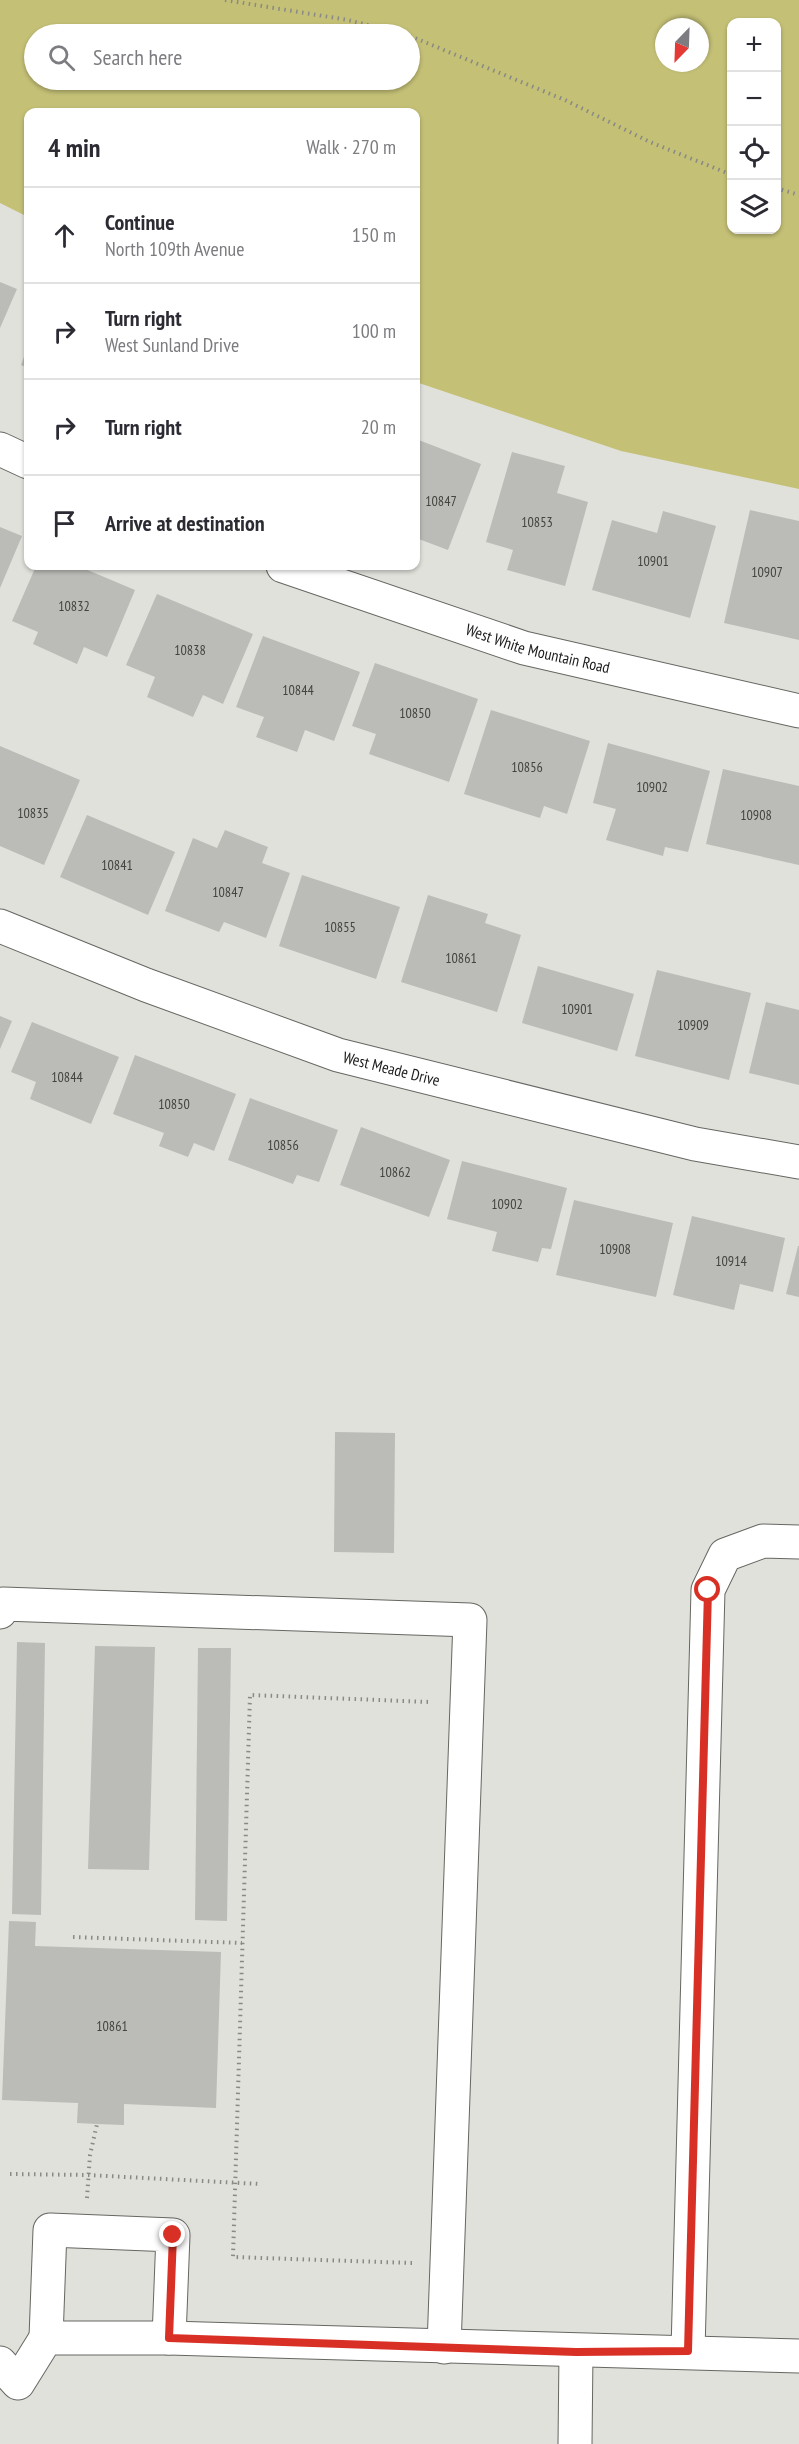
<!DOCTYPE html>
<meta charset="utf-8">
<style>
:root{--surface:#fff;--page:#f7f7f7;--text:#2b2b33;--muted:#7c7c81;--line:#e1e1e2}
body{margin:0;font-family:"PT Sans Narrow",sans-serif;background:var(--page);color:var(--text)}
.controls{position:absolute;right:18px;top:18px;display:grid;overflow:hidden;border-radius:12px;box-shadow:0 2px 4px #0004}
.controls button{width:54px;height:54px;display:grid;place-items:center;padding:0;border:0;border-bottom:2px solid var(--line);background:var(--surface);color:var(--text);font:30px sans-serif}
.compass{position:absolute;left:655px;top:18px;width:54px;height:54px;border-radius:50%;background:var(--surface);box-shadow:0 2px 4px #0004;rotate:203deg}
.stop{position:absolute;width:18px;height:18px;margin:-14px;border:4px solid #d93025;border-radius:50%;background:#fff}
.stop.end{background:#d93025;border-color:#fff;box-shadow:0 2px 6px #0008}
.list{margin:0;padding:0;list-style:none}
h2{display:flex;justify-content:space-between;align-items:center;height:78px;margin:0;padding:0 24px;font-size:26px}
h2 small{font-size:20px;font-weight:400;color:var(--muted)}
.list li{display:grid;grid-template-columns:39px 1fr auto;gap:18px;align-items:center;box-sizing:border-box;height:96px;padding:0 24px;border-top:2px solid var(--line)}
.list b{display:block;font-size:22px;white-space:nowrap}
.list p{margin:0;font-size:20px;white-space:nowrap;color:var(--muted)}
.list em{font-size:20px;font-style:normal;color:var(--muted)}
.icon{flex:none;width:33px;height:33px;fill:none;stroke:currentColor;stroke-width:2;stroke-linecap:round;stroke-linejoin:round}
.map{position:relative;flex:none;width:799px;height:2444px;overflow:hidden}
.search{position:absolute;background:var(--surface);box-shadow:0 2px 4px #0004;left:24px;top:24px;width:396px;height:66px;display:flex;align-items:center;gap:15px;box-sizing:border-box;padding:0 21px;border-radius:33px;color:var(--muted);font-size:22px}
.panel{position:absolute;background:var(--surface);box-shadow:0 2px 4px #0004;left:24px;top:108px;width:396px;height:462px;border-radius:12px}
.map>svg:first-child{display:block}
</style>
<div class="map">
<svg width="799" height="2444" viewBox="0 0 799 2444">
<rect width="100%" height="100%" fill="#e1e1dc"/>
<path fill="#c4c076" fill-rule="evenodd" d="M0,0H799V489L621,451L416,382V112H28V217L0,203ZM732,22H776V230H732ZM664,27H700V63H664ZM34,34H410V80H34Z"/>
<g fill="#bbbbb7">
<path d="M0,282L17,289L0,328Z"/>
<path d="M28,346V368L21,365Z"/>
<path d="M416,439L481,464L448,550L416,538Z"/>
<path d="M512,452L565,466L557,493L588,502L565,586L507,570L513,550L486,542Z"/>
<path d="M750,510L799,521V640L724,623Z"/>
<path d="M663,511L716,526L690,618L592,590L612,520L657,533Z"/>
<path d="M0,527L22,536L0,588Z"/>
<path d="M36,566H78L135,590L107,657L84,647L77,664L33,644L38,632L12,621Z"/>
<path d="M157,594L253,634L223,704L203,695L193,717L147,697L155,677L126,665Z"/>
<path d="M263,636L360,672L334,741L305,730L297,752L256,737L264,717L236,707Z"/>
<path d="M375,663L478,699L449,782L369,754L376,734L352,726Z"/>
<path d="M491,710L590,741L567,814L544,806L540,818L464,794Z"/>
<path d="M608,743L710,771L688,852L665,847L663,856L606,840L616,809L593,803Z"/>
<path d="M0,746L80,780L44,865L0,846Z"/>
<path d="M723,769L799,786V865L706,844Z"/>
<path d="M87,815L175,852L148,915L60,877Z"/>
<path d="M225,830L268,847L262,863L290,873L266,938L224,922L219,932L165,911L193,838L217,848Z"/>
<path d="M302,875L400,907L376,979L279,946Z"/>
<path d="M428,895L488,914L485,923L521,935L497,1012L401,982Z"/>
<path d="M538,966L634,994L617,1051L522,1023Z"/>
<path d="M657,970L751,993L729,1080L635,1056Z"/>
<path d="M766,1002L799,1010V1085L749,1073Z"/>
<path d="M0,1016L12,1021L0,1049Z"/>
<path d="M32,1022L119,1057L91,1124L30,1099L36,1082L11,1072Z"/>
<path d="M135,1055L236,1094L214,1151L194,1143L188,1157L159,1146L164,1133L113,1114Z"/>
<path d="M250,1098L338,1130L319,1182L297,1175L293,1184L228,1160Z"/>
<path d="M361,1127L450,1160L429,1217L340,1185Z"/>
<path d="M462,1161L567,1188L551,1249L542,1248L538,1262L492,1251L497,1232L447,1219Z"/>
<path d="M574,1200L673,1223L656,1297L556,1275Z"/>
<path d="M692,1216L785,1238L773,1292L740,1284L734,1310L673,1295Z"/>
<path d="M798,1246H799V1297L786,1294Z"/>
<path d="M335,1432L395,1433L394,1553L334,1552Z"/>
<path d="M17,1642L45,1643L41,1915L12,1914Z"/>
<path d="M95,1646L155,1647L149,1870L88,1869Z"/>
<path d="M198,1648H231L227,1921L195,1920Z"/>
<path d="M9,1921L36,1922L35,1946L221,1952L216,2108L124,2104V2125L97,2124L77,2123L78,2103L2,2100Z"/>
</g>
<g fill="none" stroke-linecap="round" stroke-linejoin="round">
<g stroke="#666662" stroke-width="35">
<g id="minor">
<path d="M0,449L28,462"/>
<path id="s1" d="M283,566L524,648L799,711"/>
<path id="s2" d="M0,926L146,985L338,1055L695,1144L799,1162"/>
<path d="M0,1612L3,1604L470,1620L444,2347"/>
<path d="M46,2338L50,2230L173,2235L169,2338"/>
<path d="M688,2351L708,1590L725,1555L763,1541L799,1542"/>
<path d="M0,2363L18,2383L46,2338H169L799,2356"/>
<path d="M575,2444L576,2352"/>
</g>
</g>
<g stroke="#898985" stroke-width="4" stroke-dasharray="1.5 4.5" stroke-linecap="butt">
<path d="M225,0L348,20L403,34"/>
<path d="M410,36L565,100L650,142L732,175"/>
<path d="M776,188L799,195"/>
<path d="M73,1937L242,1943"/>
<path d="M10,2174L88,2175L260,2184"/>
<path d="M87,2198L90,2155L97,2124"/>
<path d="M412,2263L233,2257L250,1695L430,1702"/>
</g>
<use href="#minor" stroke="#fff" stroke-width="33"/>
</g>
<g fill="none" stroke-linecap="round" stroke-linejoin="round">
<path stroke="#d93025" stroke-width="8" d="M173,2235L169,2338L576,2352L688,2351L708,1590"/>
</g>
<g text-anchor="middle" stroke-width="4.5" stroke-linejoin="round" paint-order="stroke">
<g font-size="14" fill="#434340">
<text x="441" y="506">10847</text>
<text x="537" y="527">10853</text>
<text x="653" y="566">10901</text>
<text x="767" y="577">10907</text>
<text x="74" y="611">10832</text>
<text x="190" y="655">10838</text>
<text x="298" y="695">10844</text>
<text x="415" y="718">10850</text>
<text x="527" y="772">10856</text>
<text x="652" y="792">10902</text>
<text x="33" y="818">10835</text>
<text x="756" y="820">10908</text>
<text x="117" y="870">10841</text>
<text x="228" y="897">10847</text>
<text x="340" y="932">10855</text>
<text x="461" y="963">10861</text>
<text x="577" y="1014">10901</text>
<text x="693" y="1030">10909</text>
<text x="67" y="1082">10844</text>
<text x="174" y="1109">10850</text>
<text x="283" y="1150">10856</text>
<text x="395" y="1177">10862</text>
<text x="507" y="1209">10902</text>
<text x="615" y="1254">10908</text>
<text x="731" y="1266">10914</text>
<text x="112" y="2031">10861</text>
</g>
<g font-size="16" fill="#1b1b19" stroke="#e1e1dc">
<text dy="6" stroke="none"><textPath href="#s1" startOffset="268">West White Mountain Road</textPath></text>
<text dy="6" stroke="none"><textPath href="#s2" startOffset="417">West Meade Drive</textPath></text>
</g>
</g>
</svg>
<div class="controls">
<button>+</button>
<button>−</button>
<button><svg class="icon" aria-label="locate" viewBox="0 0 24 24"><circle cx="12" cy="12" r="6"/><path d="M12 2v4M12 18v4M2 12h4M18 12h4"/></svg></button>
<button><svg class="icon" aria-label="layers" viewBox="0 0 24 24"><path d="M12 4l9 5-9 5-9-5zM3 14l9 5 9-5"/></svg></button>
</div>
<svg class="compass" viewBox="-18 -18 36 36"><path d="M0-13l5 13h-10z" fill="#e53935"/><path d="M0 13l5-13h-10z" fill="#7c7c81"/></svg>
<div class="stop" style="left:708px;top:1590px"></div>
<div class="stop end" style="left:173px;top:2235px"></div>
<div class="search"><svg class="icon" aria-label="search" viewBox="0 0 24 24"><circle cx="10" cy="10" r="6"/><path d="M15 15l6 6"/></svg>Search here</div>
<section class="panel">
<h2>4 min<small>Walk · 270 m</small></h2>
<ul class="list">
<li><svg class="icon" aria-label="ahead" viewBox="0 0 24 24"><path d="M12 20V5M6 11l6-6 6 6"/></svg><div><b>Continue</b><p>North 109th Avenue</p></div><em>150 m</em></li>
<li><svg class="icon" aria-label="right" viewBox="0 0 24 24"><path d="M7 20v-9h11M14 6l5 5-5 5"/></svg><div><b>Turn right</b><p>West Sunland Drive</p></div><em>100 m</em></li>
<li><svg class="icon" aria-label="right" viewBox="0 0 24 24"><path d="M7 20v-9h11M14 6l5 5-5 5"/></svg><div><b>Turn right</b></div><em>20 m</em></li>
<li><svg class="icon" aria-label="arrive" viewBox="0 0 24 24"><path d="M6 21V4h12l-3 4 3 4H6"/></svg><div><b>Arrive at destination</b></div></li>
</ul>
</section>
</div>
